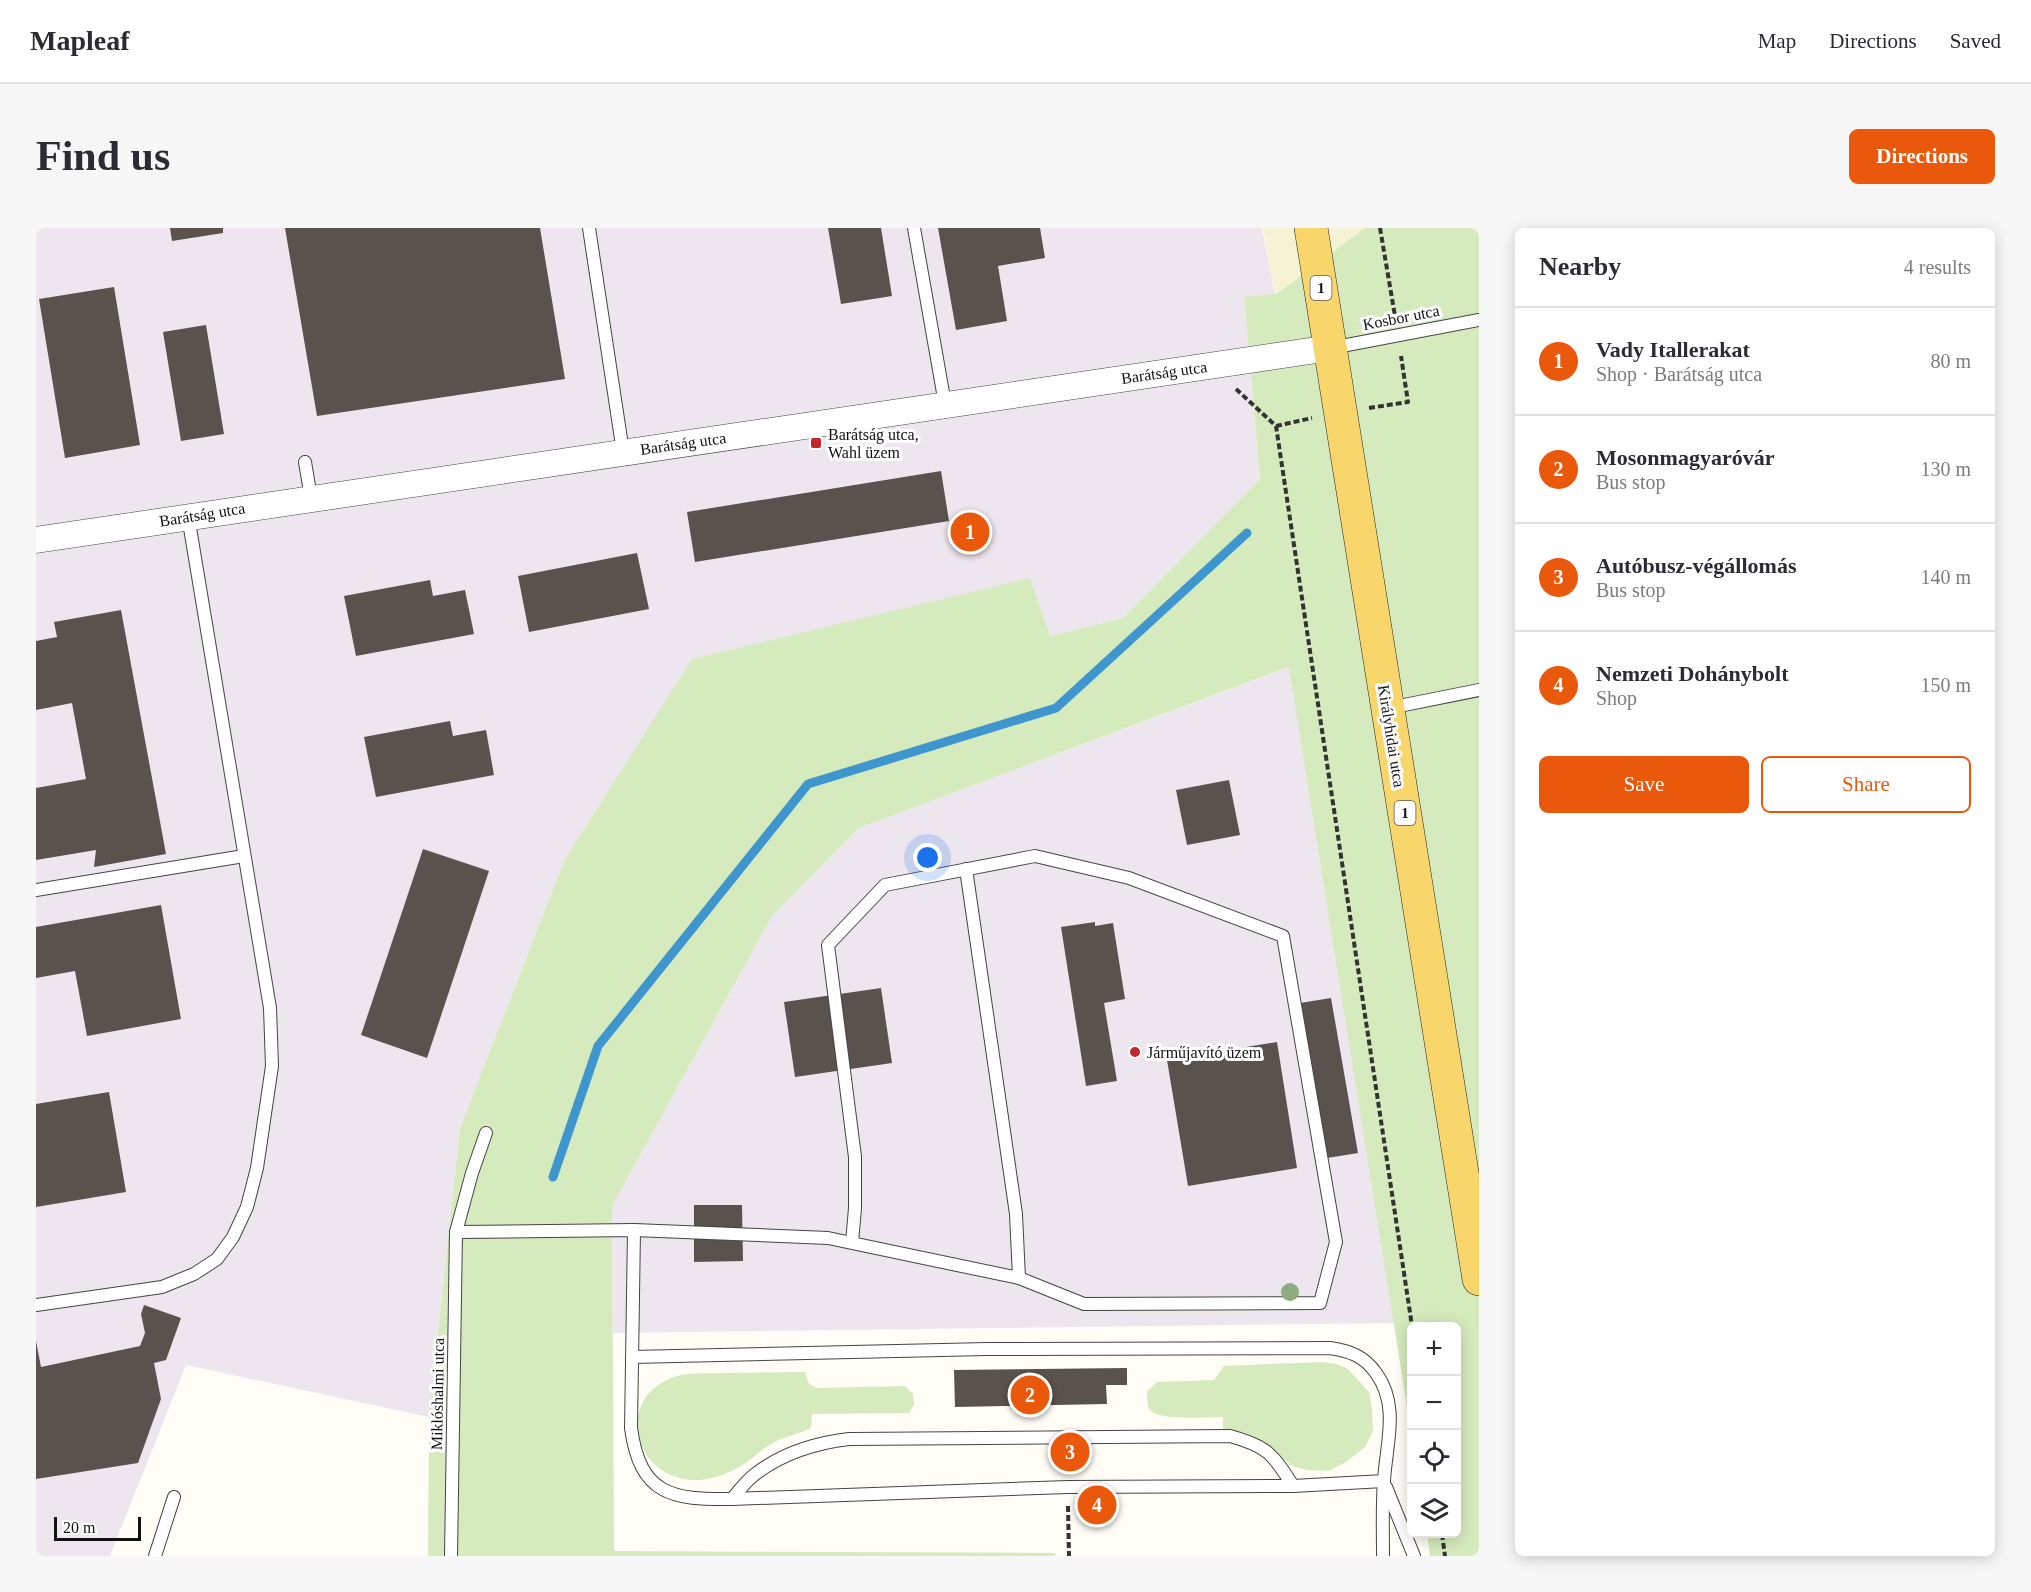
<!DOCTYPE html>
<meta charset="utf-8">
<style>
:root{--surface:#fff;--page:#f7f7f7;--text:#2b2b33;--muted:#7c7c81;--line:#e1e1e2;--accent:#ea580c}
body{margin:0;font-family:Georgia,serif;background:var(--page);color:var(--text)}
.controls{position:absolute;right:18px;bottom:18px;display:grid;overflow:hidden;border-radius:9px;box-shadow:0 3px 15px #0003}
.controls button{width:54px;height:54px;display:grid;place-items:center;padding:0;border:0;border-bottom:2px solid var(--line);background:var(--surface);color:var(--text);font:30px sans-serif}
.scale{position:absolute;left:18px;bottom:15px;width:87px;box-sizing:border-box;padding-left:6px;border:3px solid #111;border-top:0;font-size:16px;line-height:21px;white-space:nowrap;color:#111;-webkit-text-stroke:4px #fff;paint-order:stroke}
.you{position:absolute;left:892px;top:630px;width:21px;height:21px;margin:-15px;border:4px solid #fff;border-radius:50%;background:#1a73e8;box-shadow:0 0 0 9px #1a73e833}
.badge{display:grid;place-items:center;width:39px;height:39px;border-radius:50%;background:var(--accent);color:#fff;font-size:20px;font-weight:700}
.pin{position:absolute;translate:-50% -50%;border:3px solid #fff;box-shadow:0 2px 6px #0006}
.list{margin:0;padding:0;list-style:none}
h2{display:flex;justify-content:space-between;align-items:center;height:78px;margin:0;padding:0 24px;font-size:26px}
h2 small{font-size:20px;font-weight:400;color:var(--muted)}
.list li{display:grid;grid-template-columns:39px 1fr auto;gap:18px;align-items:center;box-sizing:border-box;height:108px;padding:0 24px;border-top:2px solid var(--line)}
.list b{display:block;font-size:22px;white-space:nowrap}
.list p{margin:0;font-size:20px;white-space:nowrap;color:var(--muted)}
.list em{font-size:20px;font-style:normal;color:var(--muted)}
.actions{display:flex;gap:12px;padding:18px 24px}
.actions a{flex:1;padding:14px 0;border:2px solid var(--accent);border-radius:9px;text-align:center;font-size:21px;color:var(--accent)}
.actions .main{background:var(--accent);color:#fff}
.icon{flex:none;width:33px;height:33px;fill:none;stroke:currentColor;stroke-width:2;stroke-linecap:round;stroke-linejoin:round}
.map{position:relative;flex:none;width:1443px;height:1328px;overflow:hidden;border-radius:9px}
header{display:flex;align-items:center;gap:36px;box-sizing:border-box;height:84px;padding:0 30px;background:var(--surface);border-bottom:2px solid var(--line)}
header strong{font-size:28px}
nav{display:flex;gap:33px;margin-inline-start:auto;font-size:21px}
.intro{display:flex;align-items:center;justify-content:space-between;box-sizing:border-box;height:144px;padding:0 36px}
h1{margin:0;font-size:42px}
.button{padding:15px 27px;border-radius:9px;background:var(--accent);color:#fff;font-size:21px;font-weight:700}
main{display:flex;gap:36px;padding:0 36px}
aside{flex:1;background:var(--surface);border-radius:9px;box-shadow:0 3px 15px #0003}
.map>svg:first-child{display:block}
</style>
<header>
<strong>Mapleaf</strong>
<nav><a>Map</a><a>Directions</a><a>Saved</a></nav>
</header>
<div class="intro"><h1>Find us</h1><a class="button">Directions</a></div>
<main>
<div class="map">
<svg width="1443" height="1328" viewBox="0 0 1443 1328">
<rect width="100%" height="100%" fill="#fffdf5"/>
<g fill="#eee6ef">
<path d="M0,0H1226L1239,66L1208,70L1224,251L1087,390L1014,408L994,351L528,633L424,900L393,1189L150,1137L74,1328H0Z"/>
<path d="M1254,439L1359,1095L577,1105L576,978L736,688L823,600Z"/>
</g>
<path fill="#f6f3d4" d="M1227,0H1329L1239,66Z"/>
<g fill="#d5ebbd">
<path d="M1329,0H1443V1328H1394L1391,1306H1420V1098H1376L1375,1204L1253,439L823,600L736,688L576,978L578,1323L1019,1325L1020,1328H392L393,1189L424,900L528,633L656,431L994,350L1014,408L1087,390L1224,251L1208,69L1240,66Z"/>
<path d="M1286,1134L1301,1136L1312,1141L1333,1164L1336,1180L1337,1203L1329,1219L1310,1234L1293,1243L1271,1242L1258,1239L1218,1208L1187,1201V1189C1172,1189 1123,1193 1114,1182C1111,1178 1111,1169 1111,1163L1121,1154L1178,1152L1188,1138Z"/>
<path d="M769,1144L773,1156L781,1160L869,1158L877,1166L878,1177L873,1185L776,1186L775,1200C763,1206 749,1208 737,1215C728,1219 720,1228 711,1234C697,1244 678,1252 660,1252C601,1253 577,1176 633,1151C650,1143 670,1146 687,1145C715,1145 742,1144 769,1144Z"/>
</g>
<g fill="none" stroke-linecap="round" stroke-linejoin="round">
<path stroke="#3f96cf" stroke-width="9" d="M517,949L562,818L772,556L1020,480L1211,305"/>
</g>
<g fill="#5a524d">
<path d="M134,0H187V5L136,13Z"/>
<path d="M249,0H504L529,151L281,188Z"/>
<path d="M792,0H845L856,68L805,76Z"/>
<path d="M902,0H1004L1009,30L962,38L971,93L920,102Z"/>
<path d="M78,59L104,217L29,230L3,71Z"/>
<path d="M170,97L188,206L145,213L127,104Z"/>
<path d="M905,243L913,293L659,334L651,284Z"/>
<path d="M601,325L613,381L493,404L482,348Z"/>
<path d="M394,352L397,368L429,362L438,406L320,428L308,368Z"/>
<path d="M85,382L130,626L58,639L60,622L0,632V560L50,551L36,475L0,482V413L21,409L18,394Z"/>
<path d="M414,493L417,508L450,502L458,547L340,569L328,509Z"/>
<path d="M1193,552L1204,607L1151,617L1140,562Z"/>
<path d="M387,621L453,643L391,830L325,807Z"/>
<path d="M125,677L145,791L51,808L39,743L0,750V699Z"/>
<path d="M1059,694V698L1077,695L1089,771L1068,775L1081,853L1050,858L1025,699Z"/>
<path d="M845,760L856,835L759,849L748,774Z"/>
<path d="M1295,770L1322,925L1291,930L1264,775Z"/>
<path d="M1241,814L1261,940L1152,958L1131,832Z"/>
<path d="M73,864L90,964L0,979V876Z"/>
<path d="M658,977H706L707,1033L658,1034Z"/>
<path d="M108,1077L145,1090L130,1132L118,1135L125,1171L102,1235L0,1251V1113L5,1139L104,1118L109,1105L105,1086Z"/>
<path d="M1091,1140V1157H1070L1071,1176L919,1179L918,1142Z"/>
</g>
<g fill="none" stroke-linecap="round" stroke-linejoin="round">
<g stroke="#444" stroke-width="14">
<g id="service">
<path d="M553,0L587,224"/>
<path d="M878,0L909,176"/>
<path d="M1295,120L1443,92"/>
<path d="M269,234L275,270"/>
<path d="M1353,480L1443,462"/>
<path d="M930,641L980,986L983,1050"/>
<path d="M0,662L208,628"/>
<path d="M598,1002L792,1010L983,1050L1048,1076L1284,1075L1300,1014L1247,708L1093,650L999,628L849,657L792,717L819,929V980L816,1015"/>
<path d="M420,1004L598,1002L595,1200C604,1267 636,1272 696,1271L1032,1259L1257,1258L1348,1253"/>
<path d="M0,1077L126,1059L158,1046L181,1031L197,1009L211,979L221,940L236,838L234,780L152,288"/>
<path d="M596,1129L951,1121L1294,1120C1314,1123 1328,1128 1340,1145C1364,1178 1350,1216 1348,1253C1346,1278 1347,1303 1347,1328"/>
<path d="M1350,1259L1378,1328"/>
<path d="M696,1271C703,1263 710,1253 718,1247C746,1225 779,1215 813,1211L1194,1208C1231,1218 1237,1226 1257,1258"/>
<path d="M119,1328L138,1269"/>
<path d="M415,1328L420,1004L436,945L450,905"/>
</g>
</g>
<g stroke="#444" stroke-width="27">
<path id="minor" d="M0,312L1294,120"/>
</g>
<g stroke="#222" stroke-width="34">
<path id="primary" d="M1275,0L1443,1051"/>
</g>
<g stroke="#333" stroke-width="4" stroke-dasharray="6 3" stroke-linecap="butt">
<path d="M1344,0L1359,88"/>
<path d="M1200,161L1240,198L1376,1098"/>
<path d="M1333,180L1372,174L1365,128"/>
<path d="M1240,198L1276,190"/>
<path d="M1032,1278L1033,1328"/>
<path d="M1406,1306L1409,1328"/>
</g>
<use href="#service" stroke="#fff" stroke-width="12"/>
<use href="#minor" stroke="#fff" stroke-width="26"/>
<use href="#primary" stroke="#f9d66b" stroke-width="33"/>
</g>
<circle fill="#8dad7f" cx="1254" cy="1064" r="9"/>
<g fill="#c4262e" stroke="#fff" stroke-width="2">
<rect x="774" y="209" width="12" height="12" rx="3"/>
<circle cx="1099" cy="824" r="6"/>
</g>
<g text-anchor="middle" stroke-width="6" stroke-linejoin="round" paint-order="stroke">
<g fill="#fff" stroke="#585858" stroke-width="1.5">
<rect x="1274.5" y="48" width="21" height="24" rx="4.5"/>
<rect x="1358.5" y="573" width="21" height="24" rx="4.5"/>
</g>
<g font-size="15" font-weight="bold" fill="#111">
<text x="1285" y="65">1</text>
<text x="1369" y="590">1</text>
</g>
<g font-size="16" fill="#111" stroke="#fff">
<text transform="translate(1365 89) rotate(-11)" y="6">Kosbor utca</text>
<text transform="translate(1128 144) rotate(-8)" y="6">Barátság utca</text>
<text transform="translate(647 215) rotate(-8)" y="6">Barátság utca</text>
<text transform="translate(166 286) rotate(-9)" y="6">Barátság utca</text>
<text transform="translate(1356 508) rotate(81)" y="6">Királyhidai utca</text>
<text transform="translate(401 1166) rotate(-89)" y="6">Miklóshalmi utca</text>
</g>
<g font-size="16" fill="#111" stroke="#fff" text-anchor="start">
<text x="792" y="212">Barátság utca,<tspan x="792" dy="18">Wahl üzem</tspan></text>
<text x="1111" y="830">Járműjavító üzem</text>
</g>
</g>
</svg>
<div class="controls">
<button>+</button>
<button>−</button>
<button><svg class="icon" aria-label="locate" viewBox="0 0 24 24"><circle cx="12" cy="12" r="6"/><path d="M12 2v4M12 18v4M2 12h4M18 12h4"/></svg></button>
<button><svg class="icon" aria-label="layers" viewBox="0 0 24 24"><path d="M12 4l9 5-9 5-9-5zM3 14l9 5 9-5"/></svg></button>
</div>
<div class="scale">20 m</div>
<div class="you"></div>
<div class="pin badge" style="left:934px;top:304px">1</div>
<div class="pin badge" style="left:994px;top:1167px">2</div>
<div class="pin badge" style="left:1034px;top:1224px">3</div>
<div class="pin badge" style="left:1061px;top:1277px">4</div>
</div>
<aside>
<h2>Nearby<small>4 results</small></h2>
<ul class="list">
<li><span class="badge">1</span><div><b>Vady Itallerakat</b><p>Shop · Barátság utca</p></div><em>80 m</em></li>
<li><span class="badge">2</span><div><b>Mosonmagyaróvár</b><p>Bus stop</p></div><em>130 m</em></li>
<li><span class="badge">3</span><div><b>Autóbusz-végállomás</b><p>Bus stop</p></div><em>140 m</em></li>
<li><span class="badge">4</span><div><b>Nemzeti Dohánybolt</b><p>Shop</p></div><em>150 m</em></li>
</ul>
<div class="actions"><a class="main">Save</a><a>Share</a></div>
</aside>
</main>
